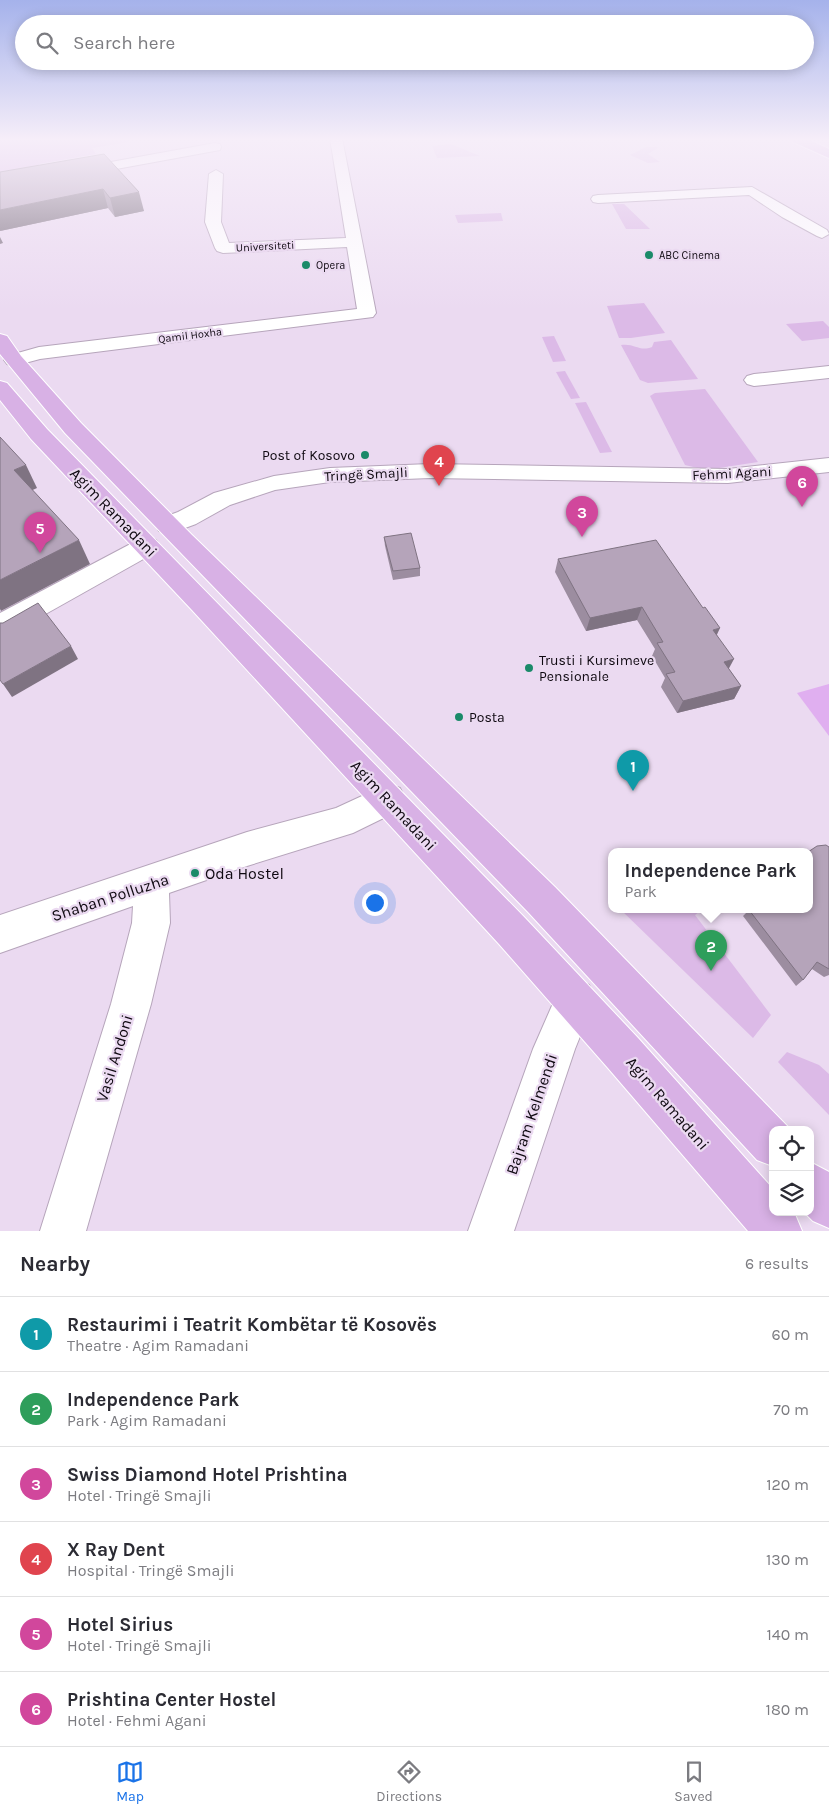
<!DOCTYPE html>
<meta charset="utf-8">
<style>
:root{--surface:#fff;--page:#f7f7f7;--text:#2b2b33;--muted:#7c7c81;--line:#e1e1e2;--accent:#1a73e8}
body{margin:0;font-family:Karla,sans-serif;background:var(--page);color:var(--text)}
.controls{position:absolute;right:15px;bottom:15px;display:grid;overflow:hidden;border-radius:10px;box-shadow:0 2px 12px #0003}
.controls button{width:45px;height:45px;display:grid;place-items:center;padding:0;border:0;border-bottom:1px solid var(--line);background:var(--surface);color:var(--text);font:25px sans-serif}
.you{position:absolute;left:374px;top:902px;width:18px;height:18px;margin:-12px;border:4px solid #fff;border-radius:50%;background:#1a73e8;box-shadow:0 0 0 8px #1a73e833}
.badge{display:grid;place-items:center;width:32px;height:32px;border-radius:50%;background:var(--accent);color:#fff;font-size:16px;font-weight:700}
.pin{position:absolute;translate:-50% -41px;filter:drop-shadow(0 1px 2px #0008)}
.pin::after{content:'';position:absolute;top:26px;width:18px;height:15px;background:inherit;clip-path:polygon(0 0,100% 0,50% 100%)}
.popup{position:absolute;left:608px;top:848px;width:205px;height:65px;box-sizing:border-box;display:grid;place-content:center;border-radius:10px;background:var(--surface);filter:drop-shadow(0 1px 4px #0005);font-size:16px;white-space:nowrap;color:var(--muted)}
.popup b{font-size:19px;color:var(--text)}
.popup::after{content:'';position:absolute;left:50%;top:100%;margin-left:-10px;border:10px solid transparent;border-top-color:var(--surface)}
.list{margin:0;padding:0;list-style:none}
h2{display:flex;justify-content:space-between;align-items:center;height:65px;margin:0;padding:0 20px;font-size:21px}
h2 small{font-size:16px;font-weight:400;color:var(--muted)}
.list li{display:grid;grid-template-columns:32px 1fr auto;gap:15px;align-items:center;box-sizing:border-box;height:75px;padding:0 20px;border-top:1px solid var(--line)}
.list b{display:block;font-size:19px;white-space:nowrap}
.list p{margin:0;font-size:16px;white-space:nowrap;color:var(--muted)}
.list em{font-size:16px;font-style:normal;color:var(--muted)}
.icon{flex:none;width:28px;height:28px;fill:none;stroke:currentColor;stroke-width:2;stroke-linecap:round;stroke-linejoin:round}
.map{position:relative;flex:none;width:829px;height:1231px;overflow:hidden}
.search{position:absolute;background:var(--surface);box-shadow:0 2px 12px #0003;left:15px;right:15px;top:15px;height:55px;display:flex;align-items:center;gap:12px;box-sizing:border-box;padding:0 18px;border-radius:28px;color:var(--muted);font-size:19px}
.sheet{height:515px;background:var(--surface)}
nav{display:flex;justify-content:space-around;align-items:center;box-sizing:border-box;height:70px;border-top:1px solid var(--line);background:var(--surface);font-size:14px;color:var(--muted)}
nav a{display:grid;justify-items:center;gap:2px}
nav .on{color:var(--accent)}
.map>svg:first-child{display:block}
</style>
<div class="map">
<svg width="829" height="1231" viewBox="0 0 829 1231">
<rect width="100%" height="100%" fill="#ebdaf1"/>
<g fill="#dcbae7">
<path d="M0,138H125L129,142L92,148L96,154L39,164L44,175L0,183Z"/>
<path d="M451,144L480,156L437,158L432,146Z"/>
<path d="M646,147H659L648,154L660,162L648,163L630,155Z"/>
<path d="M612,204H624L650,229H626Z"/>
<path d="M501,213L503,221L458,223L455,215Z"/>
<path d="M644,303L665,333L631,338H619L607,306Z"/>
<path d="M823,321L829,327V338L802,341L786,324Z"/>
<path d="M554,336L566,361L553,362L542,337Z"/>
<path d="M671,340L698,379L648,383L640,380L621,345C635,343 639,352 652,347L654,342Z"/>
<path d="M565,371L580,398L571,399L556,372Z"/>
<path d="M705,389L758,462L706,470L685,465L650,396L655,393Z"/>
<path d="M586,402L612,452L600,453L575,403Z"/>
<path d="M621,910H702L695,915L771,1015L753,1038Z"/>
<path d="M787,1052L819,1065L829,1074V1115L778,1062Z"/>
</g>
<path fill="#e0aff0" d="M829,684V736L797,693Z"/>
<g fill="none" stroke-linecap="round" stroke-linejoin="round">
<g stroke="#b6a5bb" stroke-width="2">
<g id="minor">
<path d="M330,138H342L376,313L373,317L40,359L14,366L7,364L4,360L7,356L39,347L357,309L347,247L223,253L217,251L215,248L205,222L209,174L216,170L223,174L221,222L229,243L346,238Z"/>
<path d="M215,143L220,144L221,147L220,150L78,176L71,172L78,168Z"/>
<path d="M752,187L827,230L829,234L822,238L817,236L782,217L749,195L598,203L593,202L591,199L593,196L598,195Z"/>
<path d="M829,366V378L754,386L747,384L744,380L747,376L754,374Z"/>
<path d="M829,458V472L728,483L430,478L330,482L275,490L230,505L196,524L177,531L168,533L159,531L156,525L159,519L178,512L214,493L274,476L330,468L430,464L728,469Z"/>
<path d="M147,537L156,540L160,546L156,552L10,634L0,637V613L138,540Z"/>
<path d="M388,784L400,788L405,799L400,810L353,833L247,866L169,893L170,923L151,1004L86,1231H40L111,1004L132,923L133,906L0,953V915L247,832L336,808Z"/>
<path d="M575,979L589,985L595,999L575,1049L514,1231H468L533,1049L561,985Z"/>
</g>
</g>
<g stroke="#fff" stroke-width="2">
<g id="major">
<path d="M789,138H805L829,149V158L791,141Z"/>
<path d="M0,334L7,336L21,356L81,423L192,535L555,887L789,1128L773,1130V1166L757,1160L529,913L65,433L0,354Z"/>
<path d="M0,381L7,383L47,429L525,918L638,1038L773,1189V1212H794L802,1231H748L608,1068L499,944L192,610L31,439L0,400Z"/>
<path d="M810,1162L829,1172V1228L813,1221L804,1212H810Z"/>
</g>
</g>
<use href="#minor" fill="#fff" fill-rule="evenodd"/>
<use href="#major" fill="#d8b1e5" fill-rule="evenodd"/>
</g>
<g fill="#9c8da0">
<path d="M104,154L144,211L115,217L108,208L0,231Z"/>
<path d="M384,537L420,568V576L393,580L385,546Z"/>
<path d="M558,559L717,635L729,669L741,686L734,699L677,713L661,687L665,678L652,656L655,649L637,620L586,631L555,572Z"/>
<path d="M829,847V975L824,977L812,969L803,980L796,986L743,916L749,910Z"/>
</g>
<g fill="#7f7382">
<path d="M103,189L108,208L0,231V210Z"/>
<path d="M139,192L144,211L115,217L110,198Z"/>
<path d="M0,237L3,243L0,244Z"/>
<path d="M26,465L37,488L26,493L14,470Z"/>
<path d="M79,540L90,564L1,611L0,609V580Z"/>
<path d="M642,607L637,620L586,631L590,618Z"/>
<path d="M720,628L714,641L713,630Z"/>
<path d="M71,646L78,659L12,697L3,684Z"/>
<path d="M734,659L727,672L724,662Z"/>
<path d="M741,686L734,699L677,713L683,701Z"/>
</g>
<g fill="#b5a4ba" stroke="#7f7382">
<path d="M104,154L139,192L110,198L103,189L0,210V172Z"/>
<path d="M0,437L26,465L14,470L79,540L0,580Z"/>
<path d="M411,533L420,568L393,571L384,537Z"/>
<path d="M656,540L703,608L705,607L720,628L713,630L734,659L724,662L741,686L683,701L666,674L675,672L657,643L663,642L642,607L590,618L558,559Z"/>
<path d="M38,603L71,646L3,684L0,680V623H3Z"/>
<path d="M826,845L829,847V969L817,962L803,980L749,910H810V852H808L817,846Z"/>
</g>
<linearGradient id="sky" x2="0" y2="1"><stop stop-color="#a5b2eb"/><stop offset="0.45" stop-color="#f6eef9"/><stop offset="1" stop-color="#f6eef9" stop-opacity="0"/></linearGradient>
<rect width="829" height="310" fill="url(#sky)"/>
<g fill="#1a8a69" stroke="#ebdaf1" stroke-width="2">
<circle cx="649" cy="255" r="5"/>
<circle cx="306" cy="265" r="5"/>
<circle cx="365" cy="455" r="5"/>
<circle cx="529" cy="668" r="5"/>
<circle cx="459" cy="717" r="5"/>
<circle cx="195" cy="873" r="5"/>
</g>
<g text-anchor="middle" stroke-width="4.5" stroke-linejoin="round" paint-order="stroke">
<g font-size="11" fill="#0f0911" stroke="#ebdaf1">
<text transform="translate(265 246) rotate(-3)" y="4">Universiteti</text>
<text transform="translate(190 335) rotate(-7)" y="4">Qamil Hoxha</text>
</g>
<g font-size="11" fill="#0f0911" stroke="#ebdaf1" text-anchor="start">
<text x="659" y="259">ABC Cinema</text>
<text x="316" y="269">Opera</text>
</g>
<g font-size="14" fill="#0f0911" stroke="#ebdaf1" text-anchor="start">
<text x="355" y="460" text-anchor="end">Post of Kosovo</text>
<text x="539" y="665">Trusti i Kursimeve<tspan x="539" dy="16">Pensionale</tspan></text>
<text x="469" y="722">Posta</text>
</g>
<g font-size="14" fill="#0f0911" stroke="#ebdaf1">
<text transform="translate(732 473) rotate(-3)" y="5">Fehmi Agani</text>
<text transform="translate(366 474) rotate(-3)" y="5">Tringë Smajli</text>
</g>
<g font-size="16" fill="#0f0911" stroke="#ebdaf1">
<text transform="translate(114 512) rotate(46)" y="6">Agim Ramadani</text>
<text transform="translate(394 805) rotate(47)" y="6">Agim Ramadani</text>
<text transform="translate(110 897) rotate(-18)" y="6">Shaban Polluzha</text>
<text transform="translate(114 1058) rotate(-73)" y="6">Vasil Andoni</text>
<text transform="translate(668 1103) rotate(49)" y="6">Agim Ramadani</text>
<text transform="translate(531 1114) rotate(-71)" y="6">Bajram Kelmendi</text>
</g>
<g font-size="16" fill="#0f0911" stroke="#ebdaf1" text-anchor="start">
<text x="205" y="879">Oda Hostel</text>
</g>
</g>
</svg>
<div class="controls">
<button><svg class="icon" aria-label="locate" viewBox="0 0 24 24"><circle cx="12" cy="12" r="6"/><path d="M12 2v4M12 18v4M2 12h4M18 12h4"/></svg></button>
<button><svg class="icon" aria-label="layers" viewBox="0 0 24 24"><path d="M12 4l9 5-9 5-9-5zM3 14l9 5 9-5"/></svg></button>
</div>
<div class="you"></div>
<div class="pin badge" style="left:633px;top:791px;background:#0f9aa8">1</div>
<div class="pin badge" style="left:711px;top:971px;background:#2e9e5b">2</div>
<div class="popup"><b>Independence Park</b>Park</div>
<div class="pin badge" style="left:582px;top:537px;background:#d1479c">3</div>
<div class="pin badge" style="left:439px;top:486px;background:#e0444e">4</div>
<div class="pin badge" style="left:40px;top:553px;background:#d1479c">5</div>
<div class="pin badge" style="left:802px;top:507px;background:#d1479c">6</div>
<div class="search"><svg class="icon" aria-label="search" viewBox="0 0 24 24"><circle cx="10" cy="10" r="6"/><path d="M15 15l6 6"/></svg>Search here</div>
</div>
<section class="sheet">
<h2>Nearby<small>6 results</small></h2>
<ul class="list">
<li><span class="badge" style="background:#0f9aa8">1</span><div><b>Restaurimi i Teatrit Kombëtar të Kosovës</b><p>Theatre · Agim Ramadani</p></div><em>60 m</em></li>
<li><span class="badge" style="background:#2e9e5b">2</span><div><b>Independence Park</b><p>Park · Agim Ramadani</p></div><em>70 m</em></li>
<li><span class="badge" style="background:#d1479c">3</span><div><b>Swiss Diamond Hotel Prishtina</b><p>Hotel · Tringë Smajli</p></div><em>120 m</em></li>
<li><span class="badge" style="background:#e0444e">4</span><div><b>X Ray Dent</b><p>Hospital · Tringë Smajli</p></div><em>130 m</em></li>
<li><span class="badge" style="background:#d1479c">5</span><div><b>Hotel Sirius</b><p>Hotel · Tringë Smajli</p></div><em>140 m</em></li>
<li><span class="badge" style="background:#d1479c">6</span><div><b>Prishtina Center Hostel</b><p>Hotel · Fehmi Agani</p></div><em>180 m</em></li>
</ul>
</section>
<nav>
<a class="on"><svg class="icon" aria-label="map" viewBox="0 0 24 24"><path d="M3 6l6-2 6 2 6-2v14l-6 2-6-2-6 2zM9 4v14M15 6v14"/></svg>Map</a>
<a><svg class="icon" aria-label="directions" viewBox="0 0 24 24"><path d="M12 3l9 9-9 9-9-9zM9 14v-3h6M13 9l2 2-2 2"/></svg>Directions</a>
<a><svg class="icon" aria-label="saved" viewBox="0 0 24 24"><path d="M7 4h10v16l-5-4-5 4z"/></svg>Saved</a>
</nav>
